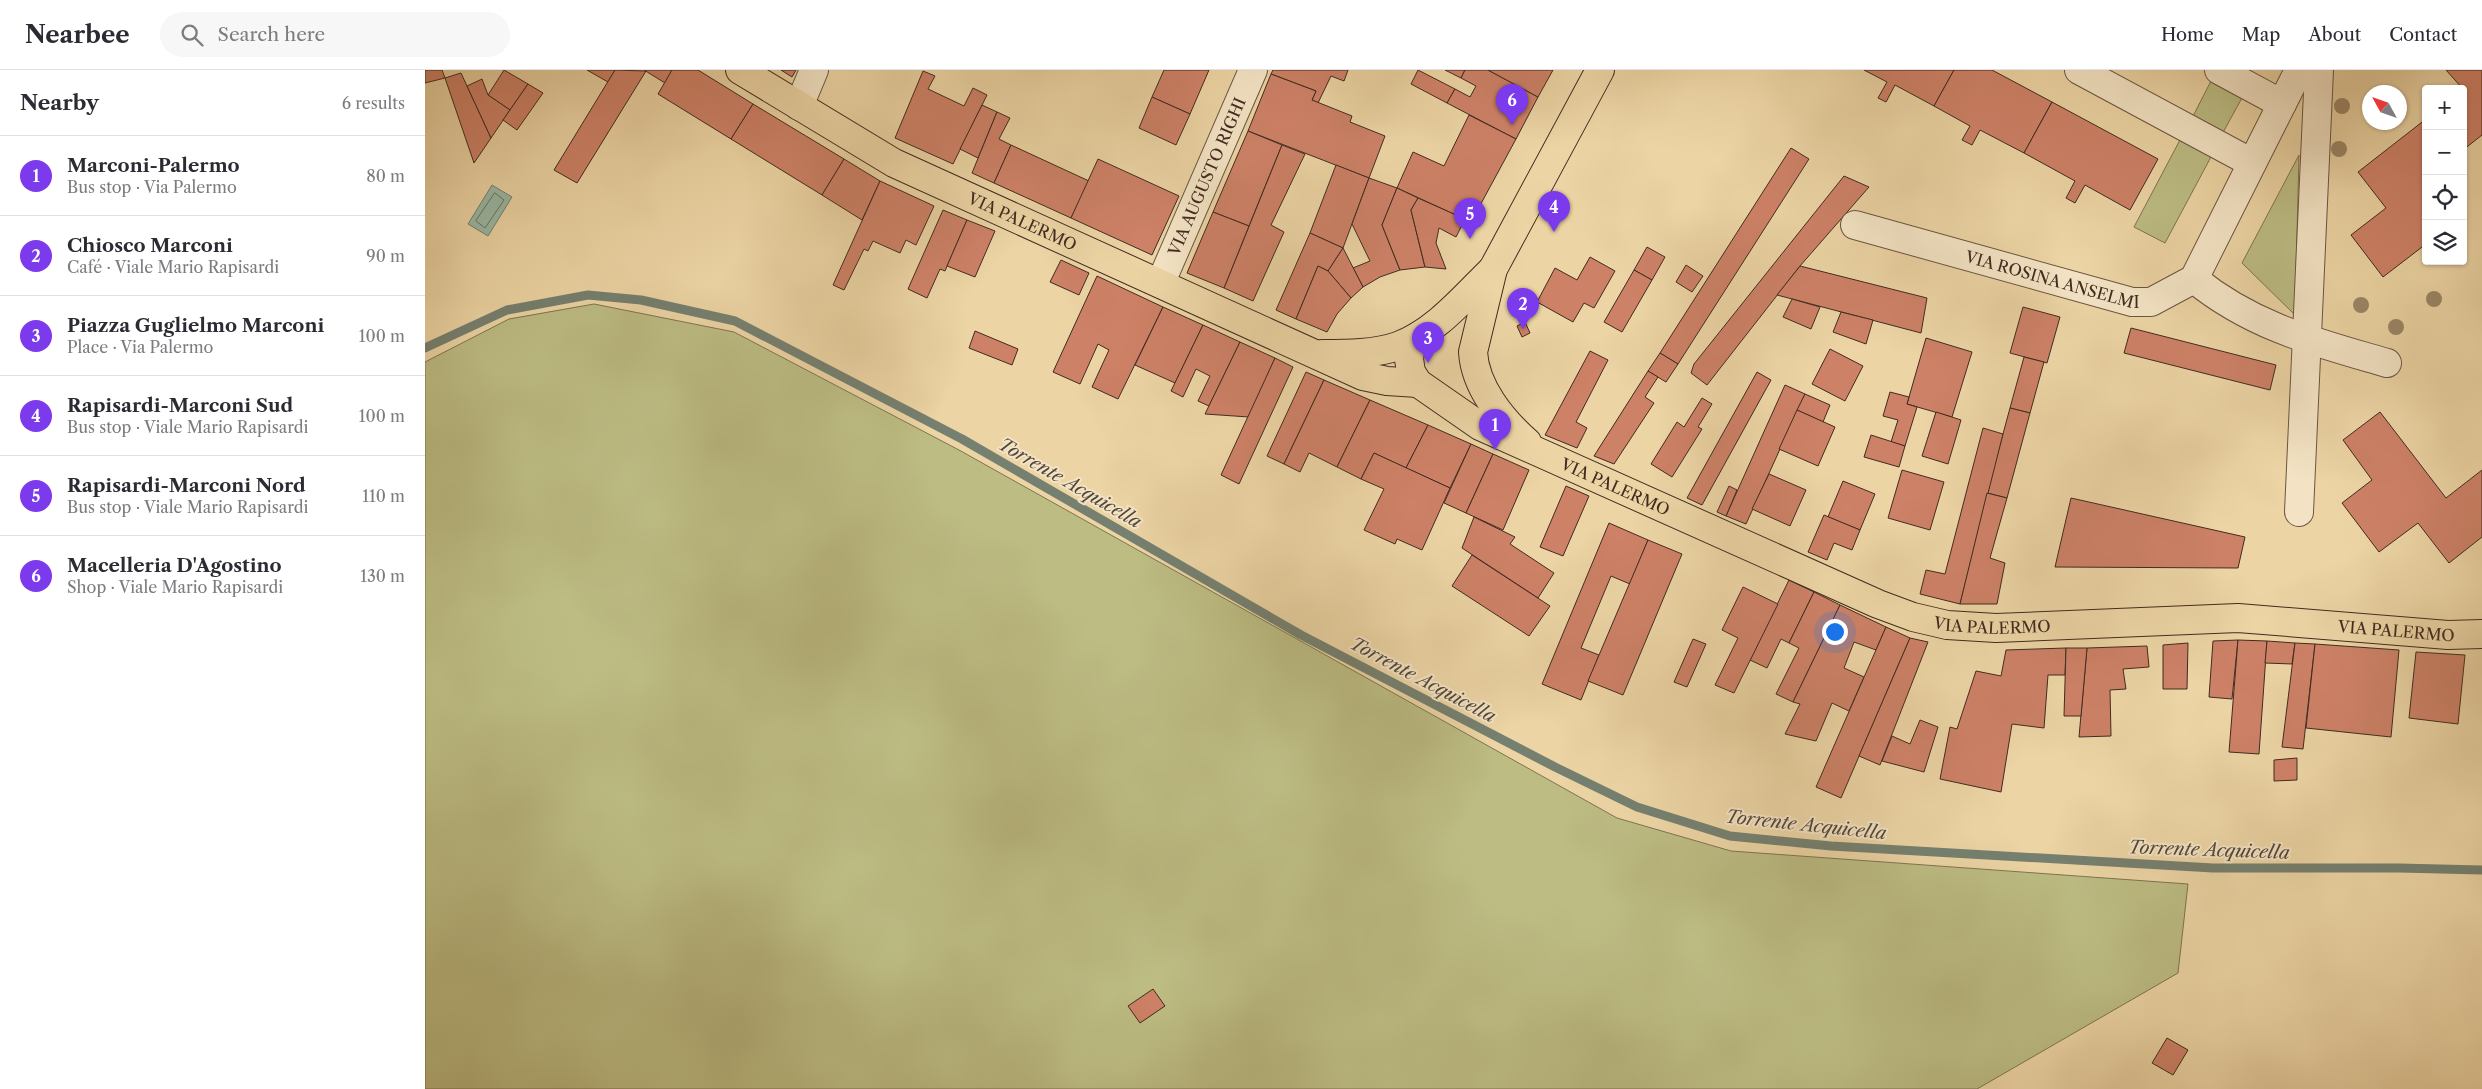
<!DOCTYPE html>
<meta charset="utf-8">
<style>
:root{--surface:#fff;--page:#f7f7f7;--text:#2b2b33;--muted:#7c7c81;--line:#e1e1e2;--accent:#7c3aed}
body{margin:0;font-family:"Libre Caslon Text",serif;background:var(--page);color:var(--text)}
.controls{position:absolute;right:15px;top:15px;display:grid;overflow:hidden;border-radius:5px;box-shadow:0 1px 4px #0004}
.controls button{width:45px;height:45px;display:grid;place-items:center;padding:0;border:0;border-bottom:1px solid var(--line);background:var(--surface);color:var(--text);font:25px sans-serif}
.compass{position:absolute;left:1937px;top:15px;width:45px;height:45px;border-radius:50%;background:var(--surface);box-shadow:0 1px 4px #0004;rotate:310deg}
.you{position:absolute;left:1409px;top:561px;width:18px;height:18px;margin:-12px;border:4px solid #fff;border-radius:50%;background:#1a73e8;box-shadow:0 0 0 8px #1a73e833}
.badge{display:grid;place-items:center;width:32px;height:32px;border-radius:50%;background:var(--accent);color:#fff;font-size:16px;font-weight:700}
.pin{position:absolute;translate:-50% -41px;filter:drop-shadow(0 1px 2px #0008)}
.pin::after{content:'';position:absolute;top:26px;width:18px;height:15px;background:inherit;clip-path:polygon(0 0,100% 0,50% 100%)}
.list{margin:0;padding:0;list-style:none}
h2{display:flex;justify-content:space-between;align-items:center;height:65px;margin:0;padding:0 20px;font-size:21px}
h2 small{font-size:16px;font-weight:400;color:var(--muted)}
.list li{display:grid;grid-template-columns:32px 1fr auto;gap:15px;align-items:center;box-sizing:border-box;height:80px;padding:0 20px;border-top:1px solid var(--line)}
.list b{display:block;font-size:19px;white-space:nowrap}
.list p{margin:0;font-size:16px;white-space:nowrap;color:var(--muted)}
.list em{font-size:16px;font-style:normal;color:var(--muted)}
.icon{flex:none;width:28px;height:28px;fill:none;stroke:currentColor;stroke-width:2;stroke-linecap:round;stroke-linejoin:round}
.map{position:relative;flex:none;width:2057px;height:1019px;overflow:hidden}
header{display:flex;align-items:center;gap:30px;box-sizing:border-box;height:70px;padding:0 25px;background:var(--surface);border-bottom:1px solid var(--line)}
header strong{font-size:24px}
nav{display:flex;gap:28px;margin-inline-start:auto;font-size:18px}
.search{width:350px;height:45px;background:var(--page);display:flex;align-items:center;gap:12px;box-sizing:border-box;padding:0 18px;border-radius:28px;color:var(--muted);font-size:19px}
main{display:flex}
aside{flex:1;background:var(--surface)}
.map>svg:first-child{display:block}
</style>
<header>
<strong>Nearbee</strong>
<div class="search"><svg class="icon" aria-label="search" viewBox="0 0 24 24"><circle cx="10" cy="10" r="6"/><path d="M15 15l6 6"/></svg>Search here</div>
<nav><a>Home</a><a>Map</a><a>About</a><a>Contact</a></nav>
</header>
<main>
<aside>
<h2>Nearby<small>6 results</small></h2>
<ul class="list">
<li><span class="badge">1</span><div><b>Marconi-Palermo</b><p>Bus stop · Via Palermo</p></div><em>80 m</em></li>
<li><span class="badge">2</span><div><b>Chiosco Marconi</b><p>Café · Viale Mario Rapisardi</p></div><em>90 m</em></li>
<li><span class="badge">3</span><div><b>Piazza Guglielmo Marconi</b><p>Place · Via Palermo</p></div><em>100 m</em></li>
<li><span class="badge">4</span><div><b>Rapisardi-Marconi Sud</b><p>Bus stop · Viale Mario Rapisardi</p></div><em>100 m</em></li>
<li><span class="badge">5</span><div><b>Rapisardi-Marconi Nord</b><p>Bus stop · Viale Mario Rapisardi</p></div><em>110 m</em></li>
<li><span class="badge">6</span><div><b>Macelleria D'Agostino</b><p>Shop · Viale Mario Rapisardi</p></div><em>130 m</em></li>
</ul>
</aside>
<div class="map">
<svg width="2057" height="1019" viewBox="0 0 2057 1019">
<rect width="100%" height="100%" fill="#ecd4a4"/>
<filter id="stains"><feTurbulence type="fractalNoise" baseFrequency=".004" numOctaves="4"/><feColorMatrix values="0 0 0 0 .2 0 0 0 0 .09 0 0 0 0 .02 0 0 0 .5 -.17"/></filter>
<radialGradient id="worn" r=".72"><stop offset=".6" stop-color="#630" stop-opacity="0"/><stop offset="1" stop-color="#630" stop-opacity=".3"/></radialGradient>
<g fill="#bcbc83" stroke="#7e7452">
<path d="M1787,9L1818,26L1795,68L1765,52Z"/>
<path d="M1756,68L1787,85L1740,173L1709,157Z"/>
<path d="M1874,85L1870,245L1817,193Z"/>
<path d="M169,234L309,262L534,380L1192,748L1306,781L1763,814L1753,903L1552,1019H0V292L84,249Z"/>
</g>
<path fill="#99b8a5" stroke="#758070" d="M67,115L87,127L63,166L43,154Z"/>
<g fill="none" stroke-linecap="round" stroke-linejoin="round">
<path stroke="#6c7263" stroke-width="1" d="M70,123L79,130L60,158L51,151Z"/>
<path stroke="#758070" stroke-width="9" d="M0,278L82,240L163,225L216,230L310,251L537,369L876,565L1130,697L1212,737L1305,766L1406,776L1788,798H1974L2057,800"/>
</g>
<g fill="#cd8167" stroke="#402b21">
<path d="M0,0H17L20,8L0,13Z"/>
<path d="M79,0L103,14L85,40L63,25Z"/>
<path d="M162,0H190L183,12Z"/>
<path d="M190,0L221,1L152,113L129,100Z"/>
<path d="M219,0H247L240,13Z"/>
<path d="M247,0H273L328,34L306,69L233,24Z"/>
<path d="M356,0H371L367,7Z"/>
<path d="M739,0H784L765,44L727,27Z"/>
<path d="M848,0H923L919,11L906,6L893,33L887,30L891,21L846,4Z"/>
<path d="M993,0L1030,19L1022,33L986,14Z"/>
<path d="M1020,0H1040L1036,8Z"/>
<path d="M1040,0H1063L1113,27L1091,69L1022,33L1030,19L1045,27L1051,16L1036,8Z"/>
<path d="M1063,0H1128L1113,27Z"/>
<path d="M1439,0H1529L1509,36L1470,15L1461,32L1453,28L1462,12Z"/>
<path d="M1529,0H1567L1627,32L1599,83L1555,60L1547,75L1537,70L1545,56L1509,36Z"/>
<path d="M2021,0H2057V65L2038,80V19Z"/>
<path d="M498,1L510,6L503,19L539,36L548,18L562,25L528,94L470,68Z"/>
<path d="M36,3L66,68L49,93L20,8Z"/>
<path d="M846,4L891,21L887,30L927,46L925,52L960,66L944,108L823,61Z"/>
<path d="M57,9L63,25L85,40L66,68L42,16Z"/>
<path d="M103,14L118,23L92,60L78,50Z"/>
<path d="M727,27L765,44L751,75L714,58Z"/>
<path d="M1627,32L1733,89L1705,140L1660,115L1650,133L1641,128L1650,111L1599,83Z"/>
<path d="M328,34L419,89L397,125L306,69Z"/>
<path d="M557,35L572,42L553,88L535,79Z"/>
<path d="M572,42L585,48L574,69L586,75L569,113L547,103Z"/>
<path d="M1044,45L1091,69L1046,152L972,118L988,82L1019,96Z"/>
<path d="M2001,49V109L1998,110L2001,114V174L1958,207L1926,165L1961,138L1933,102Z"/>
<path d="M823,61L857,75L824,156L788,142Z"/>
<path d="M586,75L664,111L646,148L569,113Z"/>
<path d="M857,75L880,84L846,155L859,162L828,231L799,218Z"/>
<path d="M1366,78L1384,89L1253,294L1235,283Z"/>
<path d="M419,89L455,111L437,150L397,125Z"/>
<path d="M673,89L754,126L727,185L646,148Z"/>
<path d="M911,95L944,108L918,178L885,163Z"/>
<path d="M1419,106L1444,117L1375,196L1282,315L1266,303L1269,294Z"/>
<path d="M944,108L972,118L957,155L975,200L955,207L938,217L928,198L945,191L927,154Z"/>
<path d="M455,111L509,136L491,175L481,170L475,183L448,171L443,181L439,179L419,220L408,215Z"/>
<path d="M972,118L993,128L986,140L1000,197L975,200L957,155Z"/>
<path d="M993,128L1040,149L1031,167L1014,158L1011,173L1021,199L1000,197L986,140Z"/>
<path d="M518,140L542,150L520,201L515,199L502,228L483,219Z"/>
<path d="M788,142L824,156L799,218L762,203Z"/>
<path d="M542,150L570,161L550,207L522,196Z"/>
<path d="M885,163L918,178L903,201L893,196L871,249L851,240Z"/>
<path d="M1222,177L1240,187L1227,210L1209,200Z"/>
<path d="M918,178L938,217L926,228L903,201Z"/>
<path d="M1165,187L1190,201L1169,238L1159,233L1148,252L1112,232L1130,198L1152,210Z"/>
<path d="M636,190L664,203L654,225L625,212Z"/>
<path d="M1261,195L1278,206L1267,222L1251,212Z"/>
<path d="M893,196L903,201L926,228L912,244L902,262L871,249Z"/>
<path d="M1375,196L1502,228L1496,263L1352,225Z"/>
<path d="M1209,200L1227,210L1197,262L1179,252Z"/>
<path d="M672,206L738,237L693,329L667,317L684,280L673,274L655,314L628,302Z"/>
<path d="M1367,229L1395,237L1386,259L1358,247Z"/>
<path d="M738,237L778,255L750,313L710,295Z"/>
<path d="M1598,237L1635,247L1622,293L1585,283Z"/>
<path d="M1416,242L1448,250L1441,274L1408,262Z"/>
<path d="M1100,252L1105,263L1097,267L1092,256Z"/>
<path d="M778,255L815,272L784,336L773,331L785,306L771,299L758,327L746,321Z"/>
<path d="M1706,258L1851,295L1845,320L1699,283Z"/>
<path d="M550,261L593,279L587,295L544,278Z"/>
<path d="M1501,268L1547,282L1527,347L1482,334Z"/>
<path d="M815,272L850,288L824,347L780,344Z"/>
<path d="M1405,279L1438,296L1420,331L1387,314Z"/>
<path d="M1165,281L1183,290L1151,352L1162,358L1152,378L1120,365Z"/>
<path d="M1235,283L1253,294L1241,312L1223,301Z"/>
<path d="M1599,287L1619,292L1605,343L1585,338Z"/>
<path d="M850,288L868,297L814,414L796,405Z"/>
<path d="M1223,301L1233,307L1220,327L1229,333L1189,394L1169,386Z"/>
<path d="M881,302L899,310L859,394L842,386Z"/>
<path d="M1332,302L1346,310L1277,435L1262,428Z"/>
<path d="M899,310L945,330L912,397L884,383L875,402L859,394Z"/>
<path d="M1360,315L1380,324L1321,454L1301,446Z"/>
<path d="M1465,322L1484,327L1482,334L1492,337L1480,376L1466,372L1473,350L1458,346Z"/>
<path d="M1380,324L1405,335L1398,352L1372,340Z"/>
<path d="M1277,328L1287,334L1273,357L1277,359L1247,407L1226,394L1252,352L1259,357Z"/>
<path d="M945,330L1003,355L981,398L949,383L936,409L912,397Z"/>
<path d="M1585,338L1605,343L1582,428L1562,423Z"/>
<path d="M1372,340L1410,357L1393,396L1354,379Z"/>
<path d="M1511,342L1536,350L1523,394L1497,386Z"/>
<path d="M1955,342L2021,428L2057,400V467L2024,493L1993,453L1954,482L1917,433L1947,410L1918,370Z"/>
<path d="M1003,355L1046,374L1025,418L981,398Z"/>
<path d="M1558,358L1578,364L1535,534L1495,524L1501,500L1520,504Z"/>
<path d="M1446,365L1480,376L1474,397L1439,387Z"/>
<path d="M1046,374L1068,384L1041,443L1019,433Z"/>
<path d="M949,383L1025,418L997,480L972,469L970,474L939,460L959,419L936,409Z"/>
<path d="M1068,384L1104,400L1078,460L1041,443Z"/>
<path d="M1477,400L1519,412L1505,460L1463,448Z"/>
<path d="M1344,404L1381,420L1365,456L1327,439Z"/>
<path d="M1418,411L1450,424L1435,460L1403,447Z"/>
<path d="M1141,416L1164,426L1138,486L1115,477Z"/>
<path d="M1304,416L1312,420L1301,446L1292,442Z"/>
<path d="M1562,423L1582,428L1565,488L1580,493L1572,534H1535Z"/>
<path d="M1646,428L1820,467L1813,498L1630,497Z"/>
<path d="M1399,445L1435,460L1427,480L1409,473L1402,490L1383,482Z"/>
<path d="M1049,447L1090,467L1085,474L1129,503L1113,528L1037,478Z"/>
<path d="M1184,453L1223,470L1205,514L1186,506L1156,578L1174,585L1156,630L1117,614Z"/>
<path d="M1223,470L1257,484L1198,625L1163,611Z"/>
<path d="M1047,485L1125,536L1104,566L1027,516Z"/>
<path d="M1364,510L1389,522L1364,573L1356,569L1342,598L1325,590Z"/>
<path d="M1318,517L1353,534L1309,623L1290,615L1313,568L1297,560Z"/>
<path d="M1389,522L1415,535L1368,632L1351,624L1374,578L1364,573Z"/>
<path d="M1415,535L1461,557L1451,580L1429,572L1419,598L1439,607L1424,641L1407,633L1391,671L1360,664L1375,634L1368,632Z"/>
<path d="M1461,557L1485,568L1416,728L1391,717Z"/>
<path d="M1485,568L1503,572L1455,695L1434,686Z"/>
<path d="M1268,569L1281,574L1262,617L1249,612Z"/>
<path d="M1813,570L1807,629L1784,627L1788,571Z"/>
<path d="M1813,570L1842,571L1834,684L1804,682Z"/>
<path d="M1842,571L1870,573L1867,594L1840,593Z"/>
<path d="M1763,573L1762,619H1738V575Z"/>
<path d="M1870,573L1890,574L1878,679L1857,677Z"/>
<path d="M1890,574L1974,580L1966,667L1881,658Z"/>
<path d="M1722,576L1724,597L1698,599L1701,619L1685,620L1686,666L1654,667L1662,578Z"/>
<path d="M1641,578L1640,605H1623L1619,658L1587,654L1576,722L1515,709L1525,657L1532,659L1551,601L1576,606L1581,580Z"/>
<path d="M1641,578H1662L1656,646H1639Z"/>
<path d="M1991,582L2040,585L2033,654L1984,648Z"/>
<path d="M1495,650L1513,657L1499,702L1457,691L1467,666L1485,674Z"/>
<path d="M1872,688V710L1849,711V690Z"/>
<path d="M728,919L740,936L715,953L703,936Z"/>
<path d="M1742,968L1763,980L1748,1005L1727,993Z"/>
</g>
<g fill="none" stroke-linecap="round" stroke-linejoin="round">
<g stroke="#6b5542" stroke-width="30">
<g id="minor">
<path d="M1654,0L1827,93"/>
<path d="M1794,0L1857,34"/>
<path d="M374,36L389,0"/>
<path id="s1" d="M1430,155L1707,232H1726L1769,209L1874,0"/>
<path d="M1769,209C1828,257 1890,272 1962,293"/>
<path id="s2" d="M736,212L828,0"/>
<path d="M1874,442L1894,0"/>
</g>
</g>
<g stroke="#402b21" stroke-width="30">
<g id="major">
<path id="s3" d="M315,0L469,93L938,306L962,311L993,313"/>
<path id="s4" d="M994,266L986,276L984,289L986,302L993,313L1055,356L1453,534L1488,547L1522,555L1571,558L1813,548L2023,565L2057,564"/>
<path d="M897,284C921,284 951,284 973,276C1011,262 1040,226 1068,199"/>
<path d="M1102,372C1077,350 1050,317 1048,282L1068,199L1175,0"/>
</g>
</g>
<use href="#minor" stroke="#f3e3c4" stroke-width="28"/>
<use href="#major" stroke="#ecd4a4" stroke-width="28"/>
</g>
<g fill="#9b8767">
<circle cx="1917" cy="36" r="8"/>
<circle cx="1914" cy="79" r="8"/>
<circle cx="2009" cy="229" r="8"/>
<circle cx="1936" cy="235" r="8"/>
<circle cx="1971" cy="257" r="8"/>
</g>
<g text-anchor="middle" stroke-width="4" stroke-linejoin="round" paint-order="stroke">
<g font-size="16" fill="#402b21" stroke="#f3e3c4">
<text dy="6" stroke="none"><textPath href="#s2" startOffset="115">VIA AUGUSTO RIGHI</textPath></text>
<text dy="6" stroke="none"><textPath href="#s3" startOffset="321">VIA PALERMO</textPath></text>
<text dy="6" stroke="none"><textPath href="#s1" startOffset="205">VIA ROSINA ANSELMI</textPath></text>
<text dy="6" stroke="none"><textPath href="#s4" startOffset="276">VIA PALERMO</textPath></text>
<text dy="6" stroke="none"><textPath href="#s4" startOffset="681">VIA PALERMO</textPath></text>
<text dy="6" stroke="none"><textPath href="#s4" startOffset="1086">VIA PALERMO</textPath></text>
</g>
<g font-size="18" font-style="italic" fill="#52473b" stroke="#f3e3c4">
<text transform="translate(645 413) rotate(30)" y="6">Torrente Acquicella</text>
<text transform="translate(998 610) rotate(28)" y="6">Torrente Acquicella</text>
<text transform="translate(1381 755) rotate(6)" y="6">Torrente Acquicella</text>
<text transform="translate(1784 780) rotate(2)" y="6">Torrente Acquicella</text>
</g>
</g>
<rect width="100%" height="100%" filter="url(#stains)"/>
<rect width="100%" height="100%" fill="url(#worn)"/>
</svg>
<div class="controls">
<button>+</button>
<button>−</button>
<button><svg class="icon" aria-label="locate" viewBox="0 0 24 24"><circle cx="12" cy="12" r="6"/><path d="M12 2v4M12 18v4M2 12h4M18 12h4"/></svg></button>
<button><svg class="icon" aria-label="layers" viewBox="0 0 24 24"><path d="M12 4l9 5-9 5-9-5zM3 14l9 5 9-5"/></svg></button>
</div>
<svg class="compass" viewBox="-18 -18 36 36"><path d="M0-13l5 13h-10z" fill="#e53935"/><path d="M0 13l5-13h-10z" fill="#7c7c81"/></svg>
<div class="you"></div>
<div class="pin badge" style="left:1070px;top:380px">1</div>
<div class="pin badge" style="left:1098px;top:259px">2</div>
<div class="pin badge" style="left:1003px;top:293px">3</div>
<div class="pin badge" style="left:1129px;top:162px">4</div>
<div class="pin badge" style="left:1045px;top:169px">5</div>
<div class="pin badge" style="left:1087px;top:55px">6</div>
</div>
</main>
